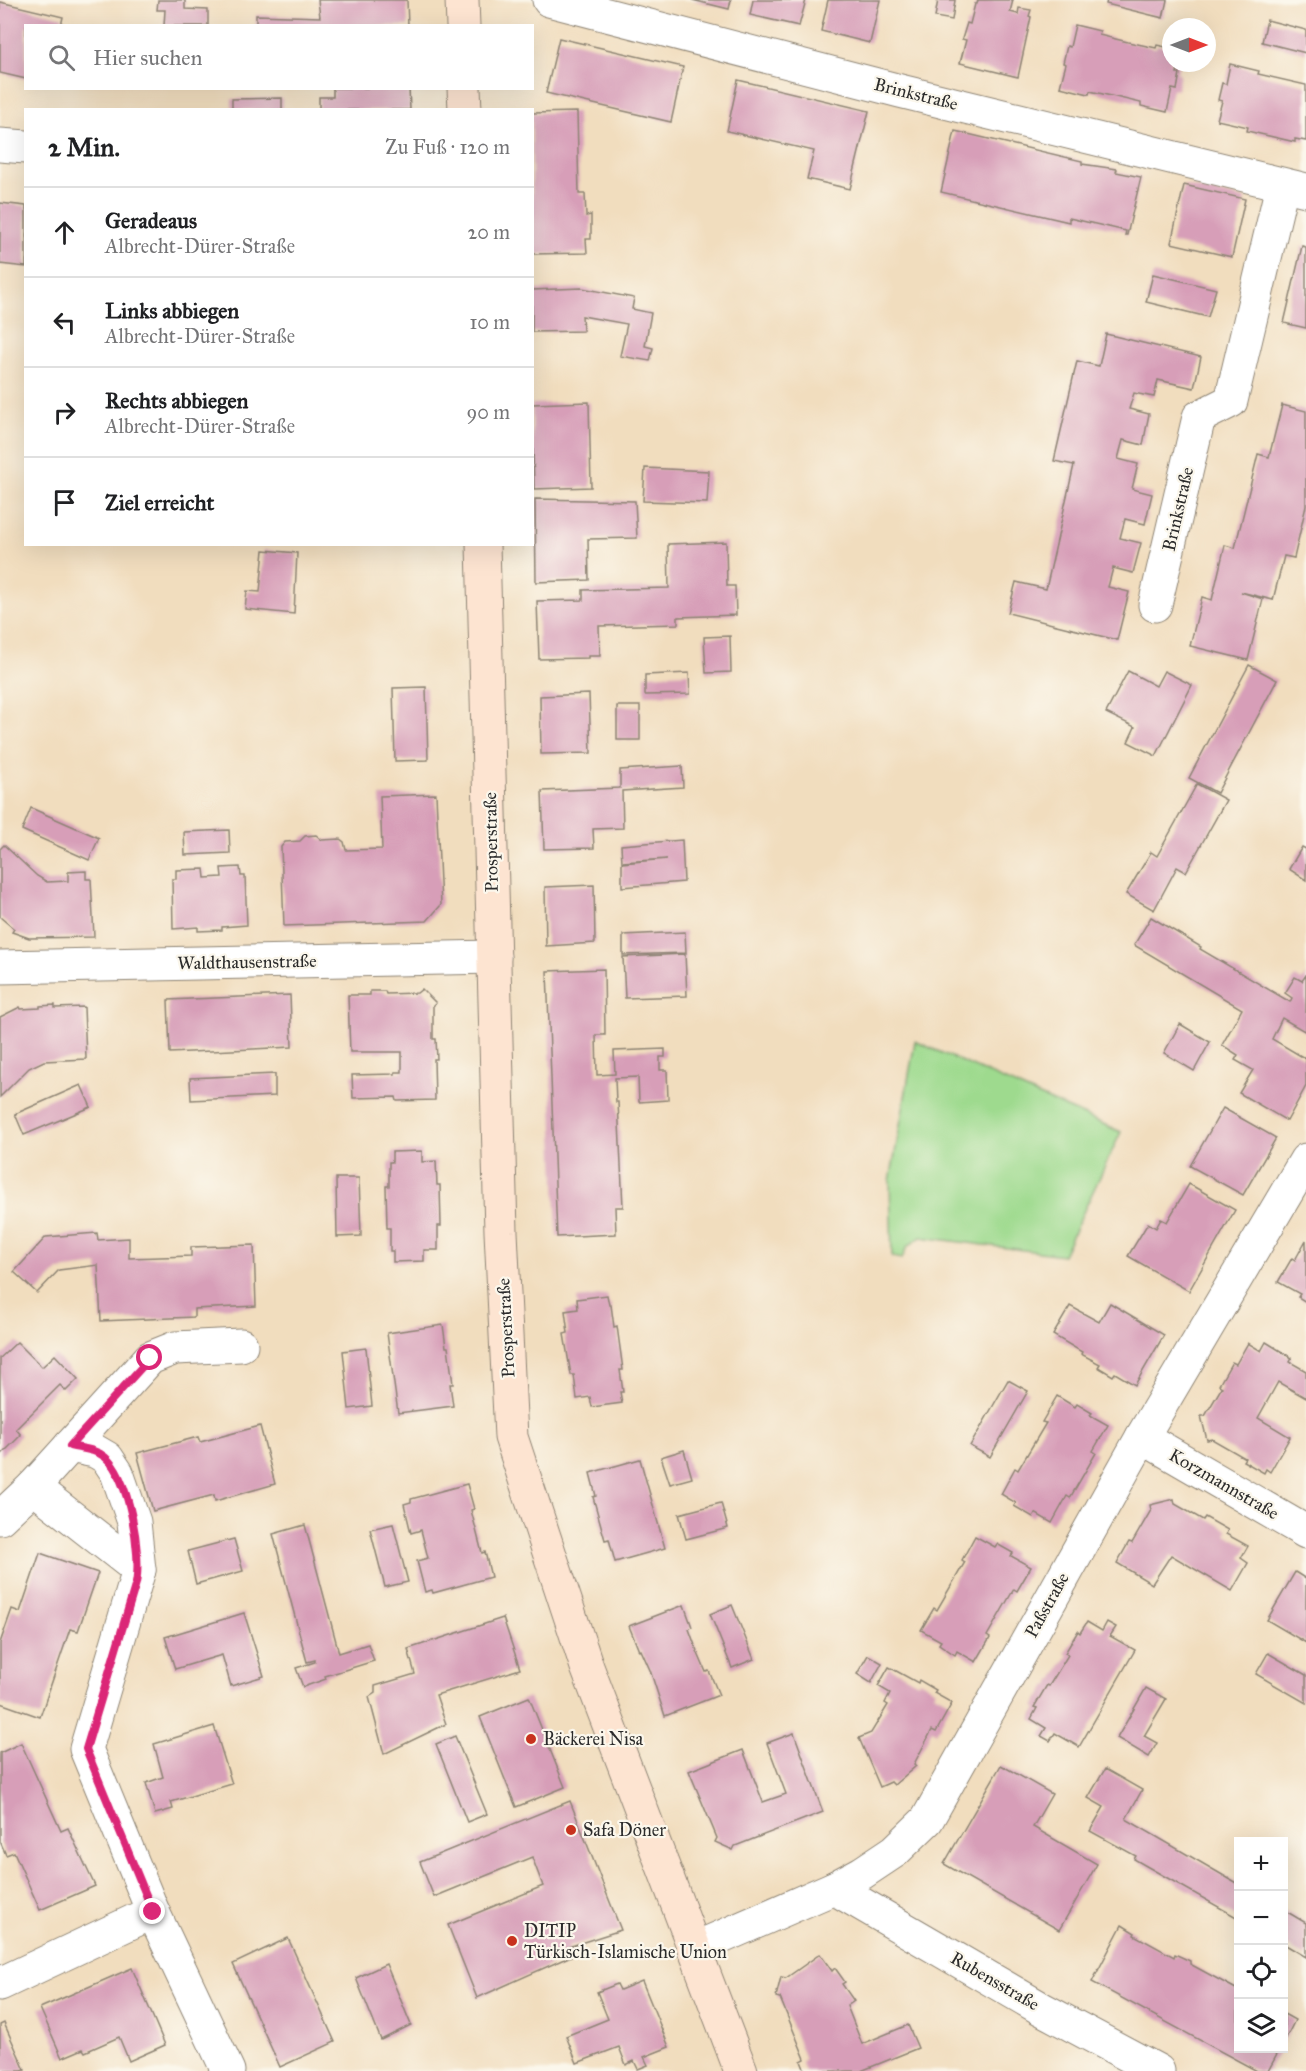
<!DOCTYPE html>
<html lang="de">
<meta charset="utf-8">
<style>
:root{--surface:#fff;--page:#f2f2f2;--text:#202124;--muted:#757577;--line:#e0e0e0}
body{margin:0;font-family:"IM FELL Great Primer",serif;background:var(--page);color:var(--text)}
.controls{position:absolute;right:18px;bottom:18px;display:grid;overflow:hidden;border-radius:0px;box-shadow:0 6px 24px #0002}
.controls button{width:54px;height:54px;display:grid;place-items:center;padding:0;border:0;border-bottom:2px solid var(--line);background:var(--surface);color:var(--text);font:30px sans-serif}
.compass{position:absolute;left:1162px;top:18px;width:54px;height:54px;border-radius:50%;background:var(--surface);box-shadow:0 6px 24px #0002;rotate:90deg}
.stop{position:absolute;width:18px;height:18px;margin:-14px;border:4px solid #db2777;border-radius:50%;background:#fff}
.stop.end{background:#db2777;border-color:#fff;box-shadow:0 2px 6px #0008}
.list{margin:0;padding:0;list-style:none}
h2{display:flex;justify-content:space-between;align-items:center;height:78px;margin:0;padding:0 24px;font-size:26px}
h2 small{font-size:20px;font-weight:400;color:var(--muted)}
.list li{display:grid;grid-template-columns:39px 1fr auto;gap:18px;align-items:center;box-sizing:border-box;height:90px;padding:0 24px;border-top:2px solid var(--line)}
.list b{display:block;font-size:22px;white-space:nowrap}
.list p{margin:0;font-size:20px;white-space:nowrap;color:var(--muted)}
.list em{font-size:20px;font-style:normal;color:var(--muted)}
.icon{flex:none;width:33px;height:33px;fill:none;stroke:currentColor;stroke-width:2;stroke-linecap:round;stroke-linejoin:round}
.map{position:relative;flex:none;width:1306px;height:2071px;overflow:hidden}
.search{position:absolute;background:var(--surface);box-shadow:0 6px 24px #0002;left:24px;top:24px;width:510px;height:66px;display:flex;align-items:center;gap:15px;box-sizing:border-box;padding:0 21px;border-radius:0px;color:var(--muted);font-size:22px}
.panel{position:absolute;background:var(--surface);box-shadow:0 6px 24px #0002;left:24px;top:108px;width:510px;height:438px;border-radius:0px}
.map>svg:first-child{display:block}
</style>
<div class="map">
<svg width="1306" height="2071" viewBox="0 0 1306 2071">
<rect width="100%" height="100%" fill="#fbf7ec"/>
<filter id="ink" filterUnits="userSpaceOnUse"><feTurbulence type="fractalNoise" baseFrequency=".0167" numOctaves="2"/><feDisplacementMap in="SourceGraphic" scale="12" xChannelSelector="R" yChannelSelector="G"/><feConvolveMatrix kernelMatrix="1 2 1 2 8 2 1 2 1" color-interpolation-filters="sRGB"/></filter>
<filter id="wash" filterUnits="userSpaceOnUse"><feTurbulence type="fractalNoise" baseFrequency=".008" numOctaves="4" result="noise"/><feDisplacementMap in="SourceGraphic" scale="24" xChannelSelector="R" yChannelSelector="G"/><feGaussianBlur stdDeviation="1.35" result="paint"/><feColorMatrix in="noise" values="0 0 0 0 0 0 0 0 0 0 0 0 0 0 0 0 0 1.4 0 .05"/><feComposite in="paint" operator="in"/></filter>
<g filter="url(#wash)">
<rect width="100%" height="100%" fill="#f1ddbe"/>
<path fill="#9eda8e" stroke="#64825c" stroke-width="1.5" d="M915,1041L1121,1132L1063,1255L921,1237L907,1247L902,1259L892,1257L890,1181Z"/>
<g id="blocks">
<g fill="#d79eb8">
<path d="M158,0H185V9L208,10V26H164L165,10H157Z"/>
<path d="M318,0H407L408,26H256V15L320,17Z"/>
<path d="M692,0H731L729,9Z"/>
<path d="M753,0H806L799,26L750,15Z"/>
<path d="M828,0H880L870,43L821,31Z"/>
<path d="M938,0H955L952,20L935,17Z"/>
<path d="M978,0H1013L1010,12L1018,14L1019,8L1031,10L1029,16L1031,17L1018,77L960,63L966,40L962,39L967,23L970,24L975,4H977Z"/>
<path d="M1107,0H1167L1163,18L1106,4Z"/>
<path d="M0,2L63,17L61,26H26V79L0,73Z"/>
<path d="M1267,20L1306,30V53L1262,42Z"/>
<path d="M1075,25L1100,31L1099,35L1128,42L1156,48L1157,45L1171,48V63H1179L1177,73H1180L1177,90L1172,89L1167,112L1141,106V103L1090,91L1089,94L1060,87L1066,64L1063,63L1067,46L1070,47Z"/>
<path d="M559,38L683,67L671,122L546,93Z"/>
<path d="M1230,64L1259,71L1258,74L1306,85V141L1295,139V142L1269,136L1247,131L1248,127L1217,120L1222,101L1218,100L1222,83L1226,84Z"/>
<path d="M738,80L869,111L850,189L807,179L814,151L727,131Z"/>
<path d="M333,88H409L410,110H319V97H333Z"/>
<path d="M282,98V110H232V99Z"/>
<path d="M577,112L579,194H585L586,216L591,215V239H586L587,253L532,254V113Z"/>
<path d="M955,131L1082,161V164L1117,169L1116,172L1141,177L1127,235H1125L1126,231L1069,218V222L941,192Z"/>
<path d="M1184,185L1245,199L1232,257L1171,243Z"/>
<path d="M0,203L26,206V267L0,264Z"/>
<path d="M1302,246L1306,247V328L1284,323Z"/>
<path d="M1153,274L1216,289L1208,317L1146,302Z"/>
<path d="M582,288L634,298L632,309L651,313L645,346L653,348L650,361L620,356L627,324L582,316L583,331L532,332V290Z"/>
<path d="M1106,334L1201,357L1194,388L1158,380L1154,397L1134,393L1129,409L1149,414L1146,429L1143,445L1123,440L1118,459L1138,464L1132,489L1152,494L1145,524L1125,519L1120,538L1141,543L1133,573L1113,568L1108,587L1129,592L1117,640L1008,613L1016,582L1046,589L1074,465L1054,461L1077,361L1099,366Z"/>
<path d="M589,402L591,487L534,489L532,404Z"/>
<path d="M1282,405L1306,411V506L1294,558L1284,556L1273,600L1241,592L1263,599L1248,660L1190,646L1202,597L1212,600L1225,545L1235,548L1258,454L1269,457Z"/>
<path d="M645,468L709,471L707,503L643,501Z"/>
<path d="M535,499L635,501L637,538L588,539L589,580L536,582Z"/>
<path d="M726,542L727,586H735L736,615L678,617V624L599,626L600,656H588V658L539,659L537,601L583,600V590L669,588L668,544Z"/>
<path d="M264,550L297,553L294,614L245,609L247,591L260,592Z"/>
<path d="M730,636L731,672L706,673L704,637Z"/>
<path d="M1249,665L1277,680L1217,793L1189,778Z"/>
<path d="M1128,671L1156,686L1164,671L1192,685L1156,756L1128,742L1135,727L1106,713Z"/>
<path d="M689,673L690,694L645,695V675Z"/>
<path d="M426,687L428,760L395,761L393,688Z"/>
<path d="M589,694L591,753L541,754L540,696Z"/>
<rect x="617" y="706" width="23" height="34"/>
<path d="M682,766L683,787L622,791L623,828L593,829L594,848L544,849L542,791L620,788V770Z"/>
<path d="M1197,784L1226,800L1186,872L1177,867L1154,910L1126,894L1151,852L1157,856Z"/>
<path d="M436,794L441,905L427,921L284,926L281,847L285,842L300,841L305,836L316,835L322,840L340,839L344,842L346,850L382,849L380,796Z"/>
<path d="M31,808L99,838L89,860L22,830Z"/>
<path d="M229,830L230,853L185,855L184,832Z"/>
<path d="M682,840L684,882L622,887V863L667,859L622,862L621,845Z"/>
<path d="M4,845L37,876L47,882L68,881V872L86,871V879H91L94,937L29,938L12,932L14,929L0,917V849Z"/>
<path d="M1302,847L1306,849V880L1289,869Z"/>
<path d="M240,867L241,876H245L247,925L222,927V930L198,931V927L173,929L172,879H176V870L204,869L205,878L222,877L221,868Z"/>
<path d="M594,885L595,943L546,946L545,887Z"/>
<path d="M1151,917L1201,947L1200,949L1290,1002L1292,998L1285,993L1295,977L1302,981L1306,975V1032L1282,1018L1272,1039L1306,1059V1086L1287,1121L1239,1093L1253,1070L1235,1060L1238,1055L1222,1045L1242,1009L1134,945Z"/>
<path d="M685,932L686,953L623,955V935Z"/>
<path d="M685,954L687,996L625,998L623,957Z"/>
<path d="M604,969L605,1035H596L597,1075L615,1074L614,1051L665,1049V1057H660V1070H667L668,1100L639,1102L638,1077L615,1078L616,1102H618L623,1207H615L616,1234L557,1237L547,971Z"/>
<path d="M422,989L436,1003L433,1006V1039H436L437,1059H434L435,1100L397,1101L396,1097L353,1098L352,1075L395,1074V1072H402V1052H350L348,995H370V991H385L386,994L417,993Z"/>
<path d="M290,995L292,1047L170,1053L168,1000Z"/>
<path d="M55,1005V1008L84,1007L86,1059L44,1061L29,1068L0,1097V1017L20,1007L21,1009L40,1008V1006Z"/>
<path d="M1180,1024L1210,1042L1194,1071L1164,1053Z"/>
<path d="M275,1074V1096L191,1100L190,1078Z"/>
<path d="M81,1085L91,1107L24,1135L15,1114Z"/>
<path d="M1223,1108L1276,1138L1243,1195L1190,1166Z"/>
<path d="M422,1151V1162L436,1161L437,1185H440L441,1226H438V1250H424V1261L393,1262V1251H390V1228H387L386,1186H389V1162H392V1152Z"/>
<path d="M336,1178H359L361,1236L337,1237Z"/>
<path d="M1189,1184L1235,1210L1189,1291L1128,1256L1148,1223L1156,1228L1161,1219L1167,1222Z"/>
<path d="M97,1233L98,1240L129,1238V1258L191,1256V1247L254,1245L256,1306L194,1309V1317L101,1321L98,1265L59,1270L37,1293L14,1272L46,1237Z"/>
<path d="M1306,1240V1302L1298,1297L1300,1294L1278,1282L1292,1258L1295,1260Z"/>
<path d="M607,1295L609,1305H611L614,1327L617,1326L623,1370H620L623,1392H620L622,1403L592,1407L590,1397L577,1399L574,1375H571L564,1334L568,1333L565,1311L578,1309L577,1299Z"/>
<path d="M1110,1303L1164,1335L1135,1385L1115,1373L1113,1376L1098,1367L1100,1364L1081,1354L1082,1352L1053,1335L1070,1306L1099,1322Z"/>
<path d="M443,1325L446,1347H448L453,1384H450L453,1406L398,1413L387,1333Z"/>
<path d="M17,1342L42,1367L55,1355L78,1379L66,1391L60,1385L16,1429L21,1435L0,1456V1358Z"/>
<path d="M1266,1342L1292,1358L1290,1362L1306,1371V1398L1278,1382L1258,1418L1290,1437L1270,1472L1266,1469L1264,1473L1243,1461L1245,1458L1212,1439L1207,1440L1201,1416H1205L1222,1387L1219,1385L1232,1362L1236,1364L1248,1343L1261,1351Z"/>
<path d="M366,1348L372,1406L349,1409L343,1351Z"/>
<path d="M1008,1380L1028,1391L990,1457L970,1446Z"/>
<path d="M1057,1396L1075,1407L1077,1404L1092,1413L1090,1415L1108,1425L1093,1451L1096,1453L1070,1498L1067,1496L1052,1523L1035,1513L1033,1517L1014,1506L1016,1503L1001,1494L1015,1468L1018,1470L1046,1423L1042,1422Z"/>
<path d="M260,1426L275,1484L215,1501L214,1495L153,1511L137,1453L198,1437L200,1442Z"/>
<path d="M684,1450L692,1478L670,1484L661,1457Z"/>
<path d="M640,1459L665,1548L615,1562L609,1539L605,1540L593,1497L596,1496L590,1473Z"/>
<path d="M467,1484L474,1509L471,1510L482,1553L485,1552L491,1577L433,1593L432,1590L425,1592L417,1561L428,1558L421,1530L411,1533L404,1504L411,1502V1499Z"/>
<path d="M1174,1499L1175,1504L1203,1520L1205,1517L1228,1530L1226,1534L1248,1546L1241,1558L1248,1563L1232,1591L1171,1555L1152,1584L1117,1563L1129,1542L1132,1543L1151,1510L1150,1505Z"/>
<path d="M721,1503L728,1528L686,1539L679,1514Z"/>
<path d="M393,1524L408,1582L385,1587L370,1529Z"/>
<path d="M305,1525L339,1653L368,1644L374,1661L325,1676L326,1679L303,1687L296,1668L315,1662V1660L307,1662L273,1534Z"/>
<path d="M975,1536L995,1547L997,1544L1013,1553L1011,1556L1031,1567L1017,1591L1014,1589L987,1636L990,1638L976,1662L957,1651L955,1655L939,1644L941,1641L921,1630L934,1608L937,1610L965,1562L962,1560Z"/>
<path d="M234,1539L243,1571L196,1584L188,1551Z"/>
<path d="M40,1553L98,1573L78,1631L70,1629L40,1717L0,1703V1643L12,1609L20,1612Z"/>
<path d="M1295,1572L1306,1579V1643L1267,1620Z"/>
<path d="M684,1605L692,1627L689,1629L697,1651L706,1672L709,1671L719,1695L665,1716L650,1670L641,1650L639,1651L629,1626Z"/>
<path d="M732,1605L754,1659L732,1668L710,1614Z"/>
<path d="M244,1613L264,1676L231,1686L222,1655L175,1669L165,1637Z"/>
<path d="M503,1618L520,1669L436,1695L446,1724L384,1754L369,1697L375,1693V1686L415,1674L408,1649Z"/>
<path d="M1087,1622L1102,1631L1107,1622L1116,1627L1110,1636L1135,1650L1079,1747L1055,1733L1050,1741L1041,1736L1046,1728L1031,1719L1037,1708L1034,1707L1047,1685L1049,1686L1068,1655L1065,1653L1078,1631L1080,1633Z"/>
<path d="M1268,1653L1306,1675V1703L1256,1674Z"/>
<path d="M868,1655L882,1663L871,1683L857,1674Z"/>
<path d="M889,1667L918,1683L919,1680L936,1690L934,1693L952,1703L936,1732L932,1730L914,1764L916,1766L894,1785L891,1782L880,1787L859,1738L871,1733L888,1705L885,1703L890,1693L878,1686Z"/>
<path d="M1146,1688L1166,1699L1144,1736L1157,1743L1149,1757L1117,1738Z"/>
<path d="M529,1697L565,1787L516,1807L480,1717Z"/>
<path d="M214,1726L232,1784L171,1802L173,1809L155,1814L146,1783L163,1777L154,1744Z"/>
<path d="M794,1733L823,1812L735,1846L733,1850L715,1842L717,1838L689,1771L743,1750L763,1802L786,1794L767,1743Z"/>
<path d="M455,1736L487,1814L467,1822L436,1744Z"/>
<path d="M21,1743L61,1831L68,1828L95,1886L40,1910L14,1852L6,1855L0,1841V1753Z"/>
<path d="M1001,1765L1052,1794L1033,1827L1097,1864L1059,1930L944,1864Z"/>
<path d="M1105,1769L1142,1790L1126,1819L1238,1884V1918L1148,1867L1134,1859L1136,1856L1090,1831L1104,1807L1088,1798Z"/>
<path d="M570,1801L621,1930L568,1947L571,1956L477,1998L448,1925L543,1886L532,1857L434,1897L420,1862Z"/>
<path d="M1284,1910L1306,1923V1957L1284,1944Z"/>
<path d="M1122,1925L1135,1933L1134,1935L1174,1957L1175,1954L1190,1961V1964L1236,1989L1238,1987V2048L1280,2049L1268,2071H1257L1092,1982Z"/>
<path d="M288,1938L335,2042L280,2067L233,1964Z"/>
<path d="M820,1954L832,1971L835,1968L845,1982L842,1984L854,2001L847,2006L862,2044L908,2025L918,2048L861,2071H805L801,2061L805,2059L796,2037L780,1998L776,1997L781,1977L786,1978Z"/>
<path d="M386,1964L411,2025L381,2040L356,1978Z"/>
<path d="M132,1968L165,2045L129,2061L119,2037L85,2052L83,2049L62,2058L40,2008Z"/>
<path d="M642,1981L669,2047L644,2057L648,2065L638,2069L634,2061L626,2065L619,2047L577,2063L566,2036L608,2019L597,1992L617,1984L620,1990Z"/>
<path d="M1284,2014L1295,2020L1284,2042Z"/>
<path d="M4,2023L25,2070L22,2071H0V2025Z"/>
</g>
</g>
</g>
<g filter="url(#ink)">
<use href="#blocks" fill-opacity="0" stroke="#8e8474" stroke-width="1.5"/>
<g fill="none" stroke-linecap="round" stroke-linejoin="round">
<g stroke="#8e8474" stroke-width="35">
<g id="street">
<path d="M549,0L900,91L1306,190"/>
<path d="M0,145L26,147"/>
<path d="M1155,605L1199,417L1231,401L1282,186"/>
<path d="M0,967L494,957"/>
<path d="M1142,1437L1306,1532"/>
<path d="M70,1446L95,1451L107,1458L117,1473L134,1522L139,1570"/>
<path d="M33,1487L150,1358L175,1348L241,1345"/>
<path d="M0,1518L33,1487L139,1570L86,1749L153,1912L228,2071"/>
<path d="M834,1888L1042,2009L1158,2071"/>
<path d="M694,1949L834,1888L862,1873L895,1851L927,1820L1142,1437L1306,1160"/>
<path d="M0,1984L153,1912"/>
</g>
</g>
<g stroke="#8e8474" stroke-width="35">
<g id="secondary">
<path d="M462,0L463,26"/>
<path d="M464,88L465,110"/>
<path d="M483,544L501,1232L511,1437L587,1667L741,2071"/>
</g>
</g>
<use href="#street" stroke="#fff" stroke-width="33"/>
<use href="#secondary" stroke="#fde4d1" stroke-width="33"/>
</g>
</g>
<g fill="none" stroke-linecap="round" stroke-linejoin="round" filter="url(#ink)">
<path stroke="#db2777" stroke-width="8" d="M150,1358L70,1446C82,1449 95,1449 105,1457C129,1476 142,1554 136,1583L86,1749L153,1912"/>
</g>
<g fill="#c8321e" stroke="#fbf7ec" stroke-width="2">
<circle cx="531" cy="1739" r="6"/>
<circle cx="571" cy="1830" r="6"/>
<circle cx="512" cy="1941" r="6"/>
</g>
<g text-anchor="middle" stroke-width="4.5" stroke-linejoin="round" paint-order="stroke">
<g font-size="18" fill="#2b2b2b" stroke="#fbf7ec">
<text transform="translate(916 94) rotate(14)" y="6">Brinkstraße</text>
<text transform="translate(1178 509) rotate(-77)" y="6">Brinkstraße</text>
<text transform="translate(491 842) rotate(-91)" y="6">Prosperstraße</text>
<text transform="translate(247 962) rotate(-1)" y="6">Waldthausenstraße</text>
<text transform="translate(506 1328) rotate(-93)" y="6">Prosperstraße</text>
<text transform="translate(1224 1484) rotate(30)" y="6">Korzmannstraße</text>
<text transform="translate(1047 1605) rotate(-61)" y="6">Paßstraße</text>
<text transform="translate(995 1981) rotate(30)" y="6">Rubensstraße</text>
</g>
<g font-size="18" fill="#2b2b2b" stroke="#fbf7ec" text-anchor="start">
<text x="543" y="1745">Bäckerei Nisa</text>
<text x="583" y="1836">Safa Döner</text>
<text x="524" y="1937">DITIP<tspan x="524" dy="21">Türkisch-Islamische Union</tspan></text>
</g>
</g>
</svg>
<div class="controls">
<button>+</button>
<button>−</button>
<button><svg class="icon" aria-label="locate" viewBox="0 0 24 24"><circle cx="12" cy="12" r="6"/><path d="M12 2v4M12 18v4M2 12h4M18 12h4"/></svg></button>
<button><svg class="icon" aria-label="layers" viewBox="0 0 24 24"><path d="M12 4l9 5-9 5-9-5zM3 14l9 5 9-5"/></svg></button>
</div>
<svg class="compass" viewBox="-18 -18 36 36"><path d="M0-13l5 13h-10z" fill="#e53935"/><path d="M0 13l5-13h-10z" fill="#757577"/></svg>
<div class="stop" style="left:150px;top:1358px"></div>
<div class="stop end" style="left:153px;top:1912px"></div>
<div class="search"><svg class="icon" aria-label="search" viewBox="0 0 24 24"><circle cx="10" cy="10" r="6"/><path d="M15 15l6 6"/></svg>Hier suchen</div>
<section class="panel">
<h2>2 Min.<small>Zu Fuß · 120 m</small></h2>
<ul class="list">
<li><svg class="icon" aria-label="ahead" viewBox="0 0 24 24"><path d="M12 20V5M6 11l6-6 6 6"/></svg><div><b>Geradeaus</b><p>Albrecht-Dürer-Straße</p></div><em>20 m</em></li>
<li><svg class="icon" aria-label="left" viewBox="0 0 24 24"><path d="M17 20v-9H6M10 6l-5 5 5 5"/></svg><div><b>Links abbiegen</b><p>Albrecht-Dürer-Straße</p></div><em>10 m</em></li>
<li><svg class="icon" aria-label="right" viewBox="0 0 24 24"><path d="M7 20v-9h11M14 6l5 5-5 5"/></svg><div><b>Rechts abbiegen</b><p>Albrecht-Dürer-Straße</p></div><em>90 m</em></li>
<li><svg class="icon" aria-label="arrive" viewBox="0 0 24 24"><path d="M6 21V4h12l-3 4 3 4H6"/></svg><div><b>Ziel erreicht</b></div></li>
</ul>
</section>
</div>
